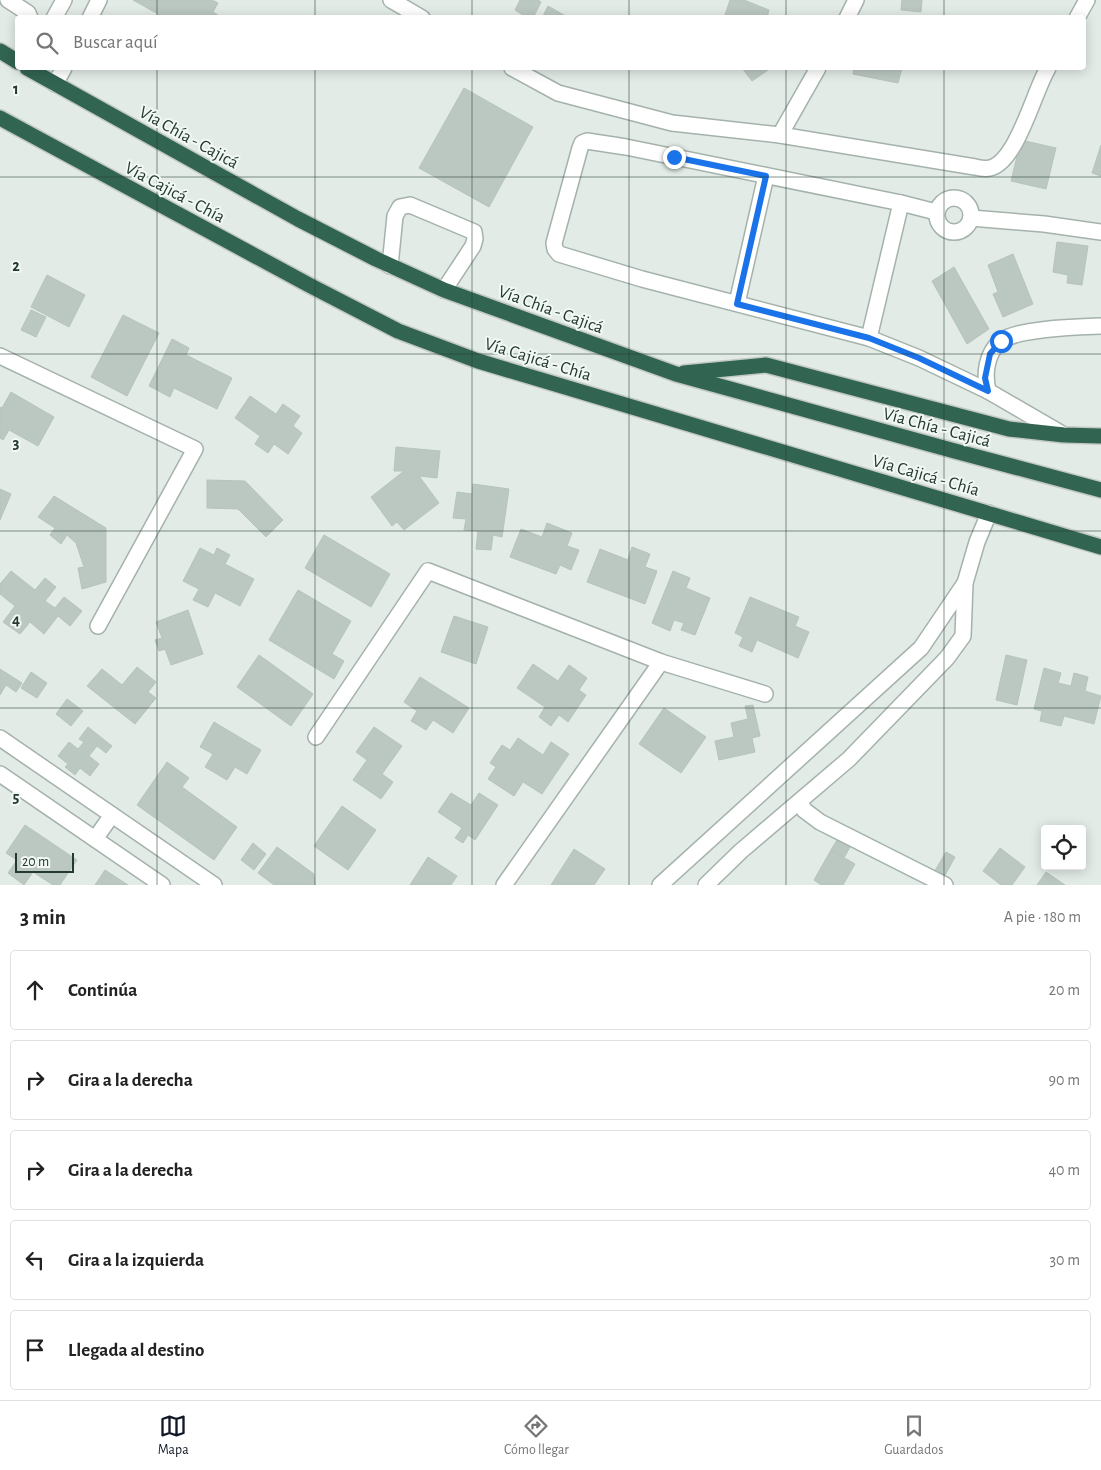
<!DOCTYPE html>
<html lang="es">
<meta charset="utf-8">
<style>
:root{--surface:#fff;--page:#f2f2f2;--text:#222;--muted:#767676;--line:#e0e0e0;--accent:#111827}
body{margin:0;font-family:"Alegreya Sans",sans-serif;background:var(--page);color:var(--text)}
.controls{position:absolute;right:15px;bottom:15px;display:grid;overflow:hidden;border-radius:5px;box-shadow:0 2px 12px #0003}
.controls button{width:45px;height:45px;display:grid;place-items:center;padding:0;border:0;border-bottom:1px solid var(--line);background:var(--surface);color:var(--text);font:25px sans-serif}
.scale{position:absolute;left:15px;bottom:12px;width:59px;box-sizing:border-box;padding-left:5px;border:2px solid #243a31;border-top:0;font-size:14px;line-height:18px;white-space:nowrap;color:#243a31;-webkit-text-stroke:4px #f2f8f4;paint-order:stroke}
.stop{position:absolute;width:15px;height:15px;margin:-11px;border:4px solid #1a73e8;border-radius:50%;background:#fff}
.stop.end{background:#1a73e8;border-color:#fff;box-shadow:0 1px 5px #0008}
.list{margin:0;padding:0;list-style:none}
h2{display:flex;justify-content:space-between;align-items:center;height:65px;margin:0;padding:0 20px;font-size:21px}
h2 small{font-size:16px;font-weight:400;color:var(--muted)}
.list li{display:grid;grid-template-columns:32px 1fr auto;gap:15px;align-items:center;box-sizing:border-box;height:80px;margin:0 10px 10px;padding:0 10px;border:1px solid var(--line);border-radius:5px}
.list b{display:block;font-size:19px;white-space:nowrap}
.list em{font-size:16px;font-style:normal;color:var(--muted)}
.icon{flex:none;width:28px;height:28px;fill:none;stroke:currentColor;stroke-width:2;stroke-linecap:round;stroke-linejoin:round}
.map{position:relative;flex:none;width:1101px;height:885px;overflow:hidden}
.search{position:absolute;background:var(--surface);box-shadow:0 2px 12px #0003;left:15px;right:15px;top:15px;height:55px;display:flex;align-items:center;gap:12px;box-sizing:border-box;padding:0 18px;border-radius:5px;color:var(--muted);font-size:19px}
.sheet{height:515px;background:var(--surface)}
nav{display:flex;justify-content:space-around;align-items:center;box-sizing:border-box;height:70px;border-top:1px solid var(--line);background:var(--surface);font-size:14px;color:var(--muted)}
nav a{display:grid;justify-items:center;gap:2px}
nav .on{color:var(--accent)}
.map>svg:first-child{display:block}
</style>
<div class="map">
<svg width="1101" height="885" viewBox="0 0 1101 885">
<rect width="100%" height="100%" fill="#e2ebe6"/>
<g fill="#bbc8c1" stroke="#b5c4bb">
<path d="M133,0H212L218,3L213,12L221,17L156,18L158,14Z"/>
<path d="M520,0H538L541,2L533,18H528L515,10Z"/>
<path d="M730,0H744L769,10L767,18H724Z"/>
<path d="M902,0H922L921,12L901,10Z"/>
<path d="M548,6L569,18H542Z"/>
<path d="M742,68H766L768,70L752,81Z"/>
<path d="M854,68H902L898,83L853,74Z"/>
<path d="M464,88L533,127L489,207L419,168Z"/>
<path d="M1021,140L1056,148L1046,189L1011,181Z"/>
<path d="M1101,145V176L1092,173Z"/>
<path d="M1057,242L1088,246L1082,285L1067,283L1068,275L1053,272Z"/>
<path d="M1013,254L1033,304L1003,317L993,294L998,292L988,265Z"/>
<path d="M954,267L989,329L967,344L932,281Z"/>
<path d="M47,275L85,295L69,327L31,307Z"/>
<path d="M31,310L46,317L36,337L21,330Z"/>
<path d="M123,315L159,333L127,396L91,377Z"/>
<path d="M172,339L189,348L186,355L232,378L217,409L174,388L170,397L149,386Z"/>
<path d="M11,392L54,417L38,446L9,430L3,440L0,438V407L2,408Z"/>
<path d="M250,396L276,414L283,404L300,416L293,426L302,433L288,454L274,444L268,453L255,444L260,436L235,418Z"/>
<path d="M396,447L440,451L437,478L419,476L439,503L404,530L397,522L392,526L371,497L404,471H394Z"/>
<path d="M207,480L245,481L283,520L266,537L238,509L207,508Z"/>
<path d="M473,484L509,489L502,537L493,535L491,550L476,549L478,531L464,530L466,519L453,518L457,492L472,494Z"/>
<path d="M0,489L11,494L0,520Z"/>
<path d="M54,496L106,528V582L82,589L78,568L84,567L76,543L67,535L61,544L50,535L55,528L38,517Z"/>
<path d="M547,523L572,533L567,546L579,550L571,570L560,565L556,574L510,557L521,529L542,537Z"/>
<path d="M324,535L390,574L371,607L305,568Z"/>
<path d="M632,547L650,554L645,567L657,571L645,604L587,582L600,549L628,560Z"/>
<path d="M200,548L214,555L217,548L230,555L225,564L254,579L240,606L215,593L208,607L193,600L199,589L183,581Z"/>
<path d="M11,571L35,590L45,578L56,587L45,601L55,608L64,597L82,611L70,626L58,616L44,634L30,622L20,634L3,622L15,606L0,594V584Z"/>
<path d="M673,571L690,578L686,588L710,598L695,635L681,630L684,623L674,620L670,631L652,623Z"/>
<path d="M298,590L351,621L332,654L344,661L334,679L269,640Z"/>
<path d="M750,597L799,617L795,626L809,632L798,658L757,640L752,652L739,646L743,637L735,633Z"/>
<path d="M188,610L203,654L171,665L165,649L159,651L155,640L162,638L156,622Z"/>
<path d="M454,616L488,627L476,664L441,652Z"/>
<path d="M259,655L313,694L291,726L237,687Z"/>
<path d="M1006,655L1027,660L1017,705L996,700Z"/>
<path d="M533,664L558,681L569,665L587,678L579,690L586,695L568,722L559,715L551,726L539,717L545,707L517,688Z"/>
<path d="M137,667L156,682L148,692L156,698L135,724L87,686L102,669L122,685Z"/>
<path d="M1044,668L1061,673L1058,683L1071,686L1074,673L1088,677L1085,691L1101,696L1094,724L1064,716L1061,726L1040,721L1042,711L1034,709Z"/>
<path d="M0,669L22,683L16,692L6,685L0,695Z"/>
<path d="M31,672L47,683L37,698L21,688Z"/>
<path d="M420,677L469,708L453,733L433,720L426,730L411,721L417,711L404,702Z"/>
<path d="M67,699L83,711L71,726L56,714Z"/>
<path d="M753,705L760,736L752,738L755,752L719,760L715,741L734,737L731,723L748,719L745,706Z"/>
<path d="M664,708L706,737L681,773L639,744Z"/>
<path d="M214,722L261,750L247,774L235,767L227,780L205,767L213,754L200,747Z"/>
<path d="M88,727L112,746L106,753L97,746L89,756L99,764L90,776L80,768L75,775L65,767L68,764L58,756L69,742L78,749L84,742L79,739Z"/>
<path d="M374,727L402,746L382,774L393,782L381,799L353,780L367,760L356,752Z"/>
<path d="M518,738L543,755L551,742L569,754L542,794L523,782L514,796L488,779L496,767L490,763L502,745L510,750Z"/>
<path d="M167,762L189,778L182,787L237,827L214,860L137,805Z"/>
<path d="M451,793L471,805L479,793L498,805L475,840L468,835L463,843L455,838L462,828L438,812Z"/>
<path d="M342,806L376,830L348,870L314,846Z"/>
<path d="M25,825L77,860L60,885H53L33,872L24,885L8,873L17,860L6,853Z"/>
<path d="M837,840L850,847L844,858L831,850Z"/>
<path d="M253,843L266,854L254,870L241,860Z"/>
<path d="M277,847L314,874L315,885H274L258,873Z"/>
<path d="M1000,848L1025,867L1012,885H1001L983,871Z"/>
<path d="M574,849L605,869L594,885H551Z"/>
<path d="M831,850L855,864L843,885H821L814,880Z"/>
<path d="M946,852L955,857L943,879L933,874Z"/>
<path d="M428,857L457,876L451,885H410Z"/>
<path d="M105,870L128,885H95Z"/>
<path d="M1046,872L1065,885H1037Z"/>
</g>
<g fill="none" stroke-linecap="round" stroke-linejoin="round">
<g stroke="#a5b2ac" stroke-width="18">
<g id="minor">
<path d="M8,0L28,13L30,18"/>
<path d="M391,0L422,18"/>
<path d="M54,18L64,0"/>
<path d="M90,18L99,0"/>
<path d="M847,18L856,0"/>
<path d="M1077,18L1087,0"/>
<path d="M512,68L558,93L672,123L780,135L975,167C979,168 986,169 990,168C1017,162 1034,91 1048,68"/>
<path d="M55,84L64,68"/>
<path d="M780,135L818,68"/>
<circle cx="954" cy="215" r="17"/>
<path d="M936,212L901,203L626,147L587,141L582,143L580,148L554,243L555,249L559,254L642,279L869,338L919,358L988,391L1064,435"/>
<path d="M971,218L1044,224L1101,232"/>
<path d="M390,266L395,216L400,207L410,205L467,229L474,232L475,239L473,246L444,290"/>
<path d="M737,303L766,176"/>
<path d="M869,338L901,203"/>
<path d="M0,356L195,449L98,626"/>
<path d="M988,391C984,374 986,353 1001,341C1019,328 1078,327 1101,326"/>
<path d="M316,737L428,571L661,662L765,694"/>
<path d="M0,738L214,885"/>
<path d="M0,774L162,885"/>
<path d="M800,801L804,810L820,822L945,885"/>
<path d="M95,839L112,815"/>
<path d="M504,885L661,662"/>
<path d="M660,885L921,648L965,583"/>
<path d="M706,885L741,851L849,759L947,658L963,636L965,583L977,542L989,513"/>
</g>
</g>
<g stroke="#c2c8c5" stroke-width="18">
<g id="highway">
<path d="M0,51L18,62"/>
<path d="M27,68L298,219L376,259L444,290L676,374L951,450L1101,490"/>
<path d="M0,118L309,285L398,331L478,361L1101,547"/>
<path d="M684,373L766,365L1009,429L1064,435L1101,436"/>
</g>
</g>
<use href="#minor" stroke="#fff" stroke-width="15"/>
<use href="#highway" stroke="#326452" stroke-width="15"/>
</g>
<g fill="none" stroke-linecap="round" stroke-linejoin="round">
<path stroke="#1a73e8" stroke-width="6" d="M674,157L766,176L737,304L869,338L919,358L988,391L985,378L990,354L1001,341"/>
</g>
<path fill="none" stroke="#243a31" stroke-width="1" stroke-opacity="0.55" d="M157,0V18M315,0V18M472,0V18M629,0V18M786,0V18M944,0V18M157,68V885M315,68V885M472,68V885M629,68V885M786,68V885M944,68V885M0,177H1101M0,354H1101M0,531H1101M0,708H1101"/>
<g text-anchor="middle" stroke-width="4" stroke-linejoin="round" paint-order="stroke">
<g font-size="18" fill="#243a31" stroke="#f2f8f4">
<text transform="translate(189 137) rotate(29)" y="6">Vía Chía - Cajicá</text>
<text transform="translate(175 192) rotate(28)" y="6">Vía Cajicá - Chía</text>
<text transform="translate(551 309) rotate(20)" y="6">Vía Chía - Cajicá</text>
<text transform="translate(538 359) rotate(17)" y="6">Vía Cajicá - Chía</text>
<text transform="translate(937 427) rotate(15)" y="6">Vía Chía - Cajicá</text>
<text transform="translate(926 475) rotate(16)" y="6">Vía Cajicá - Chía</text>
</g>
</g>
<g font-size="16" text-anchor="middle" font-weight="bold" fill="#243a31" stroke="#f2f8f4" stroke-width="4" stroke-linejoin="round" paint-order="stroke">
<text x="16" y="94">1</text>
<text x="16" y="271">2</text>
<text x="16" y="448">3</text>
<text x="16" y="625">4</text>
<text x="16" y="802">5</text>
</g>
</svg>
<div class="controls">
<button><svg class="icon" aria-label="locate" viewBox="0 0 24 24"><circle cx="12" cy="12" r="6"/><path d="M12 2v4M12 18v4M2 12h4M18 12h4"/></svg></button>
</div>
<div class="scale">20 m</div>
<div class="stop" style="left:1001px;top:341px"></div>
<div class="stop end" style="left:674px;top:157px"></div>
<div class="search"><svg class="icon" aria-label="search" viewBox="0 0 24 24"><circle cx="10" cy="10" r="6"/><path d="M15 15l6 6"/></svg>Buscar aquí</div>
</div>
<section class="sheet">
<h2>3 min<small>A pie · 180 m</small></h2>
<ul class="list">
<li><svg class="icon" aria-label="ahead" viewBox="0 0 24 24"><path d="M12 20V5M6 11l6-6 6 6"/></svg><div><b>Continúa</b></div><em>20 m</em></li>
<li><svg class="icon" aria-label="right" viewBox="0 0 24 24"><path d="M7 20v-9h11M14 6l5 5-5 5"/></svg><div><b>Gira a la derecha</b></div><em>90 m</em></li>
<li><svg class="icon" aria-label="right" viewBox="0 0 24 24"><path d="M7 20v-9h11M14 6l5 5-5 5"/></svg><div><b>Gira a la derecha</b></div><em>40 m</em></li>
<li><svg class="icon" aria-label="left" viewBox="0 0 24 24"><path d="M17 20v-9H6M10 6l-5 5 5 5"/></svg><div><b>Gira a la izquierda</b></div><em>30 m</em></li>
<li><svg class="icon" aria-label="arrive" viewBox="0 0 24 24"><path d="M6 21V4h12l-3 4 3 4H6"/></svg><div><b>Llegada al destino</b></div></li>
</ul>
</section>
<nav>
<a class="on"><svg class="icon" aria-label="map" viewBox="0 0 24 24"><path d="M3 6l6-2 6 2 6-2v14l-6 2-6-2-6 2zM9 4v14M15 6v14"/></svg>Mapa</a>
<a><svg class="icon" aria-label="directions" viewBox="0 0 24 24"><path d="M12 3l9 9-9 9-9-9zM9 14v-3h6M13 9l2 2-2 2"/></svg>Cómo llegar</a>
<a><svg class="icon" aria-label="saved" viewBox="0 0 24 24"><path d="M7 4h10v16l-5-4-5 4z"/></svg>Guardados</a>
</nav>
